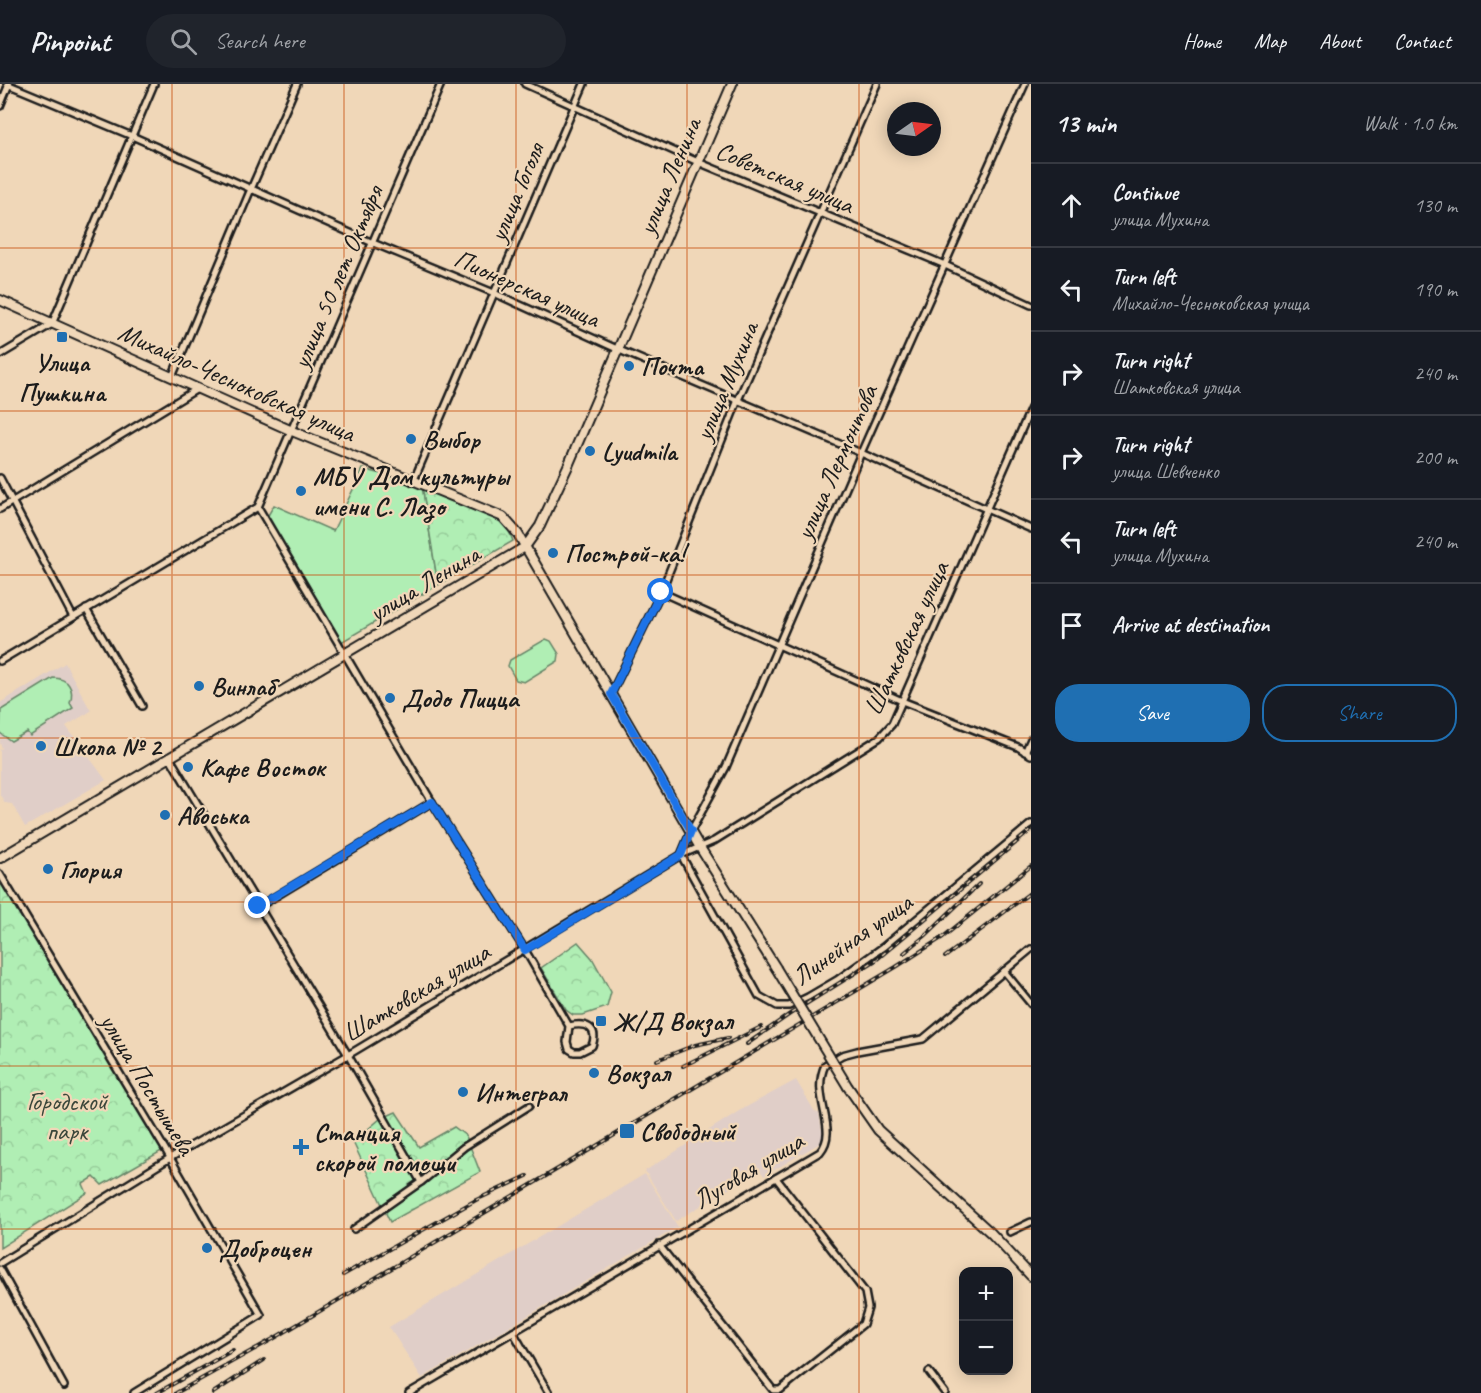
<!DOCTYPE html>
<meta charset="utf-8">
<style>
:root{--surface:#171b24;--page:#20242c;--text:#f1f3f6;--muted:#9ea1a6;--line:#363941;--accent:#1f6fb2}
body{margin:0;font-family:Caveat,sans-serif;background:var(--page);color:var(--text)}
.controls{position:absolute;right:18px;bottom:18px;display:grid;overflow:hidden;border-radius:12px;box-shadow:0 3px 15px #0003}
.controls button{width:54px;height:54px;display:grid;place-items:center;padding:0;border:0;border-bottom:2px solid var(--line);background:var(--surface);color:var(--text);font:30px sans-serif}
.compass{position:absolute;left:887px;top:18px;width:54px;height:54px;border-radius:50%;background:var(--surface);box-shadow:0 3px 15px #0003;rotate:76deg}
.stop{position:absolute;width:18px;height:18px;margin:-14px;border:4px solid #1a73e8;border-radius:50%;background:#fff}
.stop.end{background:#1a73e8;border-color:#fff;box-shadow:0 2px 6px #0008}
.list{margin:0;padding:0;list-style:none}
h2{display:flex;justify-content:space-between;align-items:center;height:78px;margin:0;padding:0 24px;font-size:26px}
h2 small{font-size:20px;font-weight:400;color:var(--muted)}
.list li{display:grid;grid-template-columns:39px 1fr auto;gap:18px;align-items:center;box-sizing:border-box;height:84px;padding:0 24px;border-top:2px solid var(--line)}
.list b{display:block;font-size:22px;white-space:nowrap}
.list p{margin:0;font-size:20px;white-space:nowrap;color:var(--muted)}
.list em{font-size:20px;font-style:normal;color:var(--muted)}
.actions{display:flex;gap:12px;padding:18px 24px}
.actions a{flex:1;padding:14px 0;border:2px solid var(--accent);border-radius:24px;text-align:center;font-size:21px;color:var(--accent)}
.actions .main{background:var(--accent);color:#fff}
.icon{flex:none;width:33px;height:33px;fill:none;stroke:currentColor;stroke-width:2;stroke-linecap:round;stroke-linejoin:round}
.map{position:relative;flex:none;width:1031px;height:1309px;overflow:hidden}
header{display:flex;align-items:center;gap:36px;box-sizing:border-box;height:84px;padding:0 30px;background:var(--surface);border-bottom:2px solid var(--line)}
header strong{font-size:28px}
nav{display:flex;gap:33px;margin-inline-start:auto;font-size:21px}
.search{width:420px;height:54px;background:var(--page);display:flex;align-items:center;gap:15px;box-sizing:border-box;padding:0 21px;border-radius:33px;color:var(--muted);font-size:22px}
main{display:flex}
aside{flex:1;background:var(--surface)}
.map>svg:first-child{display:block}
</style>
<header>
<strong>Pinpoint</strong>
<div class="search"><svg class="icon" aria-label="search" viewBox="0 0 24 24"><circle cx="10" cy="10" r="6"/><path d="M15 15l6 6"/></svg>Search here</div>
<nav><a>Home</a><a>Map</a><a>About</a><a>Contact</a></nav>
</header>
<main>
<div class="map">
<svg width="1031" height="1309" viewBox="0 0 1031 1309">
<defs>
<pattern id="forest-crowns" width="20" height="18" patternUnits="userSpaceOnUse" patternTransform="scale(1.5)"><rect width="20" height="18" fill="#b0eeb4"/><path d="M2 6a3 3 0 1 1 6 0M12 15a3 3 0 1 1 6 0" fill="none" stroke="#97cc9a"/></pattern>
</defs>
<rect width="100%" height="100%" fill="#f0d7b8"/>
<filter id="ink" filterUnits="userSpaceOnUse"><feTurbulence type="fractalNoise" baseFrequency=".0167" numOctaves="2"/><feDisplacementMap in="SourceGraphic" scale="12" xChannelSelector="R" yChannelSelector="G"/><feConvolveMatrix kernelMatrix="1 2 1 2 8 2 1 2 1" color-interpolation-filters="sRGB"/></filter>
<g filter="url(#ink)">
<g fill="#e0cec8">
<path d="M65,579L91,627L66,642L106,696L25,743L12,720L5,719L0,711V666L2,664L0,659V619Z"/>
<path d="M796,996L815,1028L819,1029L823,1053L820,1059L764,1092L760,1086L676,1137L645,1087L739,1027Z"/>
<path d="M645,1090L678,1143L422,1294L389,1243Z"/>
</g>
<g fill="#b0eeb4" stroke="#668568" stroke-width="1.5">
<path d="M363,385L422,401L438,501L338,560L267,433L274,421L333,447Z"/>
<path d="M546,555L551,557L559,570L558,577L524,598L516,596L508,582L510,576Z"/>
<path d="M53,594C68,594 75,605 70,619L73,624L30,652L27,648L11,657L0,649L1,626Z"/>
</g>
<g fill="url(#forest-crowns)" stroke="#668568" stroke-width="1.5">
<path d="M422,401L503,433L513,457L438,501Z"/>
<path d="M0,790L165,1065L102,1101L94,1093L83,1100L87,1109L0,1164Z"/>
<path d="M578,858L592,874L611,908L607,923L583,931H573L566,926L541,884Z"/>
<path d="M396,1028L419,1063L454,1043L466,1052L480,1088L390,1138L353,1058L380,1035Z"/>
</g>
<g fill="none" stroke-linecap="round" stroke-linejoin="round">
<g stroke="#1c1c1c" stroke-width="10">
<g id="street">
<path d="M7,0L132,52L373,159L494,209L617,265L861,369L1031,445"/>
<path d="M525,0L698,78L945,181L1031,221"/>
<path d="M1025,0L861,369L726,683L691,747L681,771L759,912L777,922H789L808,913L837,896L883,863L1031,740"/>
<path d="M0,22L9,0"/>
<path d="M0,271L52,240L154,0"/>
<path d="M172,293L251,105L297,0"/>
<path d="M0,394L73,533"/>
<path d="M413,398L584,0"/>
<path d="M258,423L432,718L525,866L569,942L567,958L569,965L574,968H580L592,962C599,943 585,938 569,942"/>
<path d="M0,425L197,305"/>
<path d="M661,508L902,617L1018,663L1031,671"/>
<path d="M86,525L142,622"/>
<path d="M0,577L258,423L441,0"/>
<path d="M611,610L661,508L738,316L877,0"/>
<path d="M1025,668L1031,655"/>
<path d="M170,674L348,971L421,1098"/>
<path d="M0,790L165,1065L261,1231L134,1309"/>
<path d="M258,823L432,718"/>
<path d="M1004,887L1031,920"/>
<path d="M354,1145L421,1098L464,1063L529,1022"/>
<path d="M1010,1148L1031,1138"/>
<path d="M659,1161L773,1306H780L863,1240L868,1224L865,1208L776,1094"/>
<path d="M0,1179L170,1074L348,971L681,771L714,757L879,654L892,640L1031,324"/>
<path d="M0,1185L64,1302"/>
<path d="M513,1248L549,1309"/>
<path d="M929,1288L945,1309"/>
<path d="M409,1309L820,1068C840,1045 810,1013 825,981L842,971L857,967L923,955L1031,865"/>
</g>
</g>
<g stroke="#1c1c1c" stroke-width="12">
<g id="secondary">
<path d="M0,216L292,347L503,433L518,450L699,762L776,884"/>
<path d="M0,774L525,463L540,442L568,382L732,0"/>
<path d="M848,1003L878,1046L991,1149L1031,1192"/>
</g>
</g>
<use href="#street" stroke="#f0d7b8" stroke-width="5"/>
<use href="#secondary" stroke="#f0d7b8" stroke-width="8"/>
<g stroke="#1c1c1c" stroke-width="4">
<g id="rail">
<path d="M904,869L925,852L979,800"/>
<path d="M945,873L1031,808"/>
<path d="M747,960L790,930L876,876L1031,746"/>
<path d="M657,976L695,961L728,954"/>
<path d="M683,982L761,943"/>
<path d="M343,1191L476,1116L527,1092"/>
<path d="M157,1309L233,1266"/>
<path d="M176,1309L273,1255L896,883L943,853L1031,782"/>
<path d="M213,1309L264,1276"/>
</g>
</g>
<use href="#rail" stroke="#f0d7b8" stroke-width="1.5" stroke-dasharray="4.5" stroke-linecap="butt"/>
<g stroke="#1c1c1c" stroke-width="12" stroke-linecap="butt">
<path id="secondary-bridge" d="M776,884L848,1003"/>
</g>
<use href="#secondary-bridge" stroke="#f0d7b8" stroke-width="8"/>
</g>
</g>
<g fill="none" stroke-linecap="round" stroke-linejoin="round" filter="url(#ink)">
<path stroke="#1a73e8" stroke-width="8" d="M258,822L432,718L525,866L681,771L691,747L611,610L661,508"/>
</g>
<path fill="none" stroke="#c9500e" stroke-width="1.5" stroke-opacity="0.55" d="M172,0V1309M344,0V1309M516,0V1309M687,0V1309M859,0V1309M0,164H1031M0,327H1031M0,491H1031M0,654H1031M0,818H1031M0,982H1031M0,1145H1031"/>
<g fill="#1f6fb2" stroke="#f0d7b8" stroke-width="2">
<rect x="56" y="247" width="12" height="12" rx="3"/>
<circle cx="629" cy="282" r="6"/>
<circle cx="411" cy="355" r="6"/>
<circle cx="590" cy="367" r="6"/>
<circle cx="301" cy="407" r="6"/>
<circle cx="553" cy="469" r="6"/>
<circle cx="199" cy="602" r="6"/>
<circle cx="390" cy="614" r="6"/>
<circle cx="41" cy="662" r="6"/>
<circle cx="188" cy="683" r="6"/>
<circle cx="165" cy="731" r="6"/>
<circle cx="48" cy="785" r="6"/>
<rect x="595" y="931" width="12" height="12" rx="3"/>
<circle cx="594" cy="989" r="6"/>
<circle cx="463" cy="1008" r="6"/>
<rect x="619" y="1039" width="16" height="16" rx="3"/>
<path d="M298 1054h6v6h6v6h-6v6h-6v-6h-6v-6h6z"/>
<circle cx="207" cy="1164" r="6"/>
</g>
<g text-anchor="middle" stroke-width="4.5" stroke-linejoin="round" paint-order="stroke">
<g font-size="26" fill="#1c1c1c" stroke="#f0d7b8">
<text transform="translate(669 92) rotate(-67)" y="9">улица Ленина</text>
<text transform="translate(785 93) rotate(23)" y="9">Советская улица</text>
<text transform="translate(516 108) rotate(-67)" y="9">улица Гоголя</text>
<text transform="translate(337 193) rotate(-67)" y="9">улица 50 лет Октября</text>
<text transform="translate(527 204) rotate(24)" y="9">Пионерская улица</text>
<text transform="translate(726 297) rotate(-67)" y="9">улица Мухина</text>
<text transform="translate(237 298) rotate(24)" y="9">Михайло-Чесноковская улица</text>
<text transform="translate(836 378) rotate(-66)" y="9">улица Лермонтова</text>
<text transform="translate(424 499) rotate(-31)" y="9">улица Ленина</text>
<text transform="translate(906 554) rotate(-65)" y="9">Шатковская улица</text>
<text transform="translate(852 855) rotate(-35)" y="9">Линейная улица</text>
<text transform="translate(416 908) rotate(-31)" y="9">Шатковская улица</text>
<text transform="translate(148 1000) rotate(59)" y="9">улица Постышева</text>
<text transform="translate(748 1086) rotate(-31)" y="9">Луговая улица</text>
</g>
<g font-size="26" font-weight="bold" fill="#1c1c1c" stroke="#f0d7b8" text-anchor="start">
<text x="62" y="287" text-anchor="middle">Улица<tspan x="62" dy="30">Пушкина</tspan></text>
<text x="641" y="291">Почта</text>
<text x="423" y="364">Выбор</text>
<text x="602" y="376">Lyudmila</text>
<text x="313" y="401">МБУ Дом культуры<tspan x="313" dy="30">имени С. Лазо</tspan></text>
<text x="565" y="478">Построй-ка!</text>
<text x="211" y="611">Винлаб</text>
<text x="402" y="623">Додо Пицца</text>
<text x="53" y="671">Школа № 2</text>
<text x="200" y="692">Кафе Восток</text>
<text x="177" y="740">Авоська</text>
<text x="60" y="794">Глория</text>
<text x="613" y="946">Ж/Д Вокзал</text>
<text x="606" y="998">Вокзал</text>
<text x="475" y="1017">Интеграл</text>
<text x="640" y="1056">Свободный</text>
<text x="314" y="1057">Станция<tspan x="314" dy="30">скорой помощи</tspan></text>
<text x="219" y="1173">Доброцен</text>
</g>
<g font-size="26" fill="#3a463a" stroke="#f0d7b8">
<text x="67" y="1026">Городской<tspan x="67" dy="30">парк</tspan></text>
</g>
</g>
</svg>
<div class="controls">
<button>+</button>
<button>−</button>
</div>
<svg class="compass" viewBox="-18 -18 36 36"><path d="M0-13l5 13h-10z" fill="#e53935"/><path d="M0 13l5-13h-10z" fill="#9ea1a6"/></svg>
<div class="stop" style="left:661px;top:508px"></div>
<div class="stop end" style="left:258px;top:822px"></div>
</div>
<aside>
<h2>13 min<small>Walk · 1.0 km</small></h2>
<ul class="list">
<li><svg class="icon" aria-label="ahead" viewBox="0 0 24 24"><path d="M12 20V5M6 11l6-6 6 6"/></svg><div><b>Continue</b><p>улица Мухина</p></div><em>130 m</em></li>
<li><svg class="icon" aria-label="left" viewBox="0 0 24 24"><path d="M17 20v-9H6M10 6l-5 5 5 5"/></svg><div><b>Turn left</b><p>Михайло-Чесноковская улица</p></div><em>190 m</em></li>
<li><svg class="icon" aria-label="right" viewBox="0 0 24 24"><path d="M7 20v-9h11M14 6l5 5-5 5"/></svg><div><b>Turn right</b><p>Шатковская улица</p></div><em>240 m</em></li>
<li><svg class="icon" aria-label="right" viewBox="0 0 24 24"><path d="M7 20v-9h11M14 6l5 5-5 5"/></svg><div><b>Turn right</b><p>улица Шевченко</p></div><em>200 m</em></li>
<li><svg class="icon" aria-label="left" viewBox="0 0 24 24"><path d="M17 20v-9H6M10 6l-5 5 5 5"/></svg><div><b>Turn left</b><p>улица Мухина</p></div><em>240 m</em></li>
<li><svg class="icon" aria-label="arrive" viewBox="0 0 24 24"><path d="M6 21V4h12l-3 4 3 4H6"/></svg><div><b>Arrive at destination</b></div></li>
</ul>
<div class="actions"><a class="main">Save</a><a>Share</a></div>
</aside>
</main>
